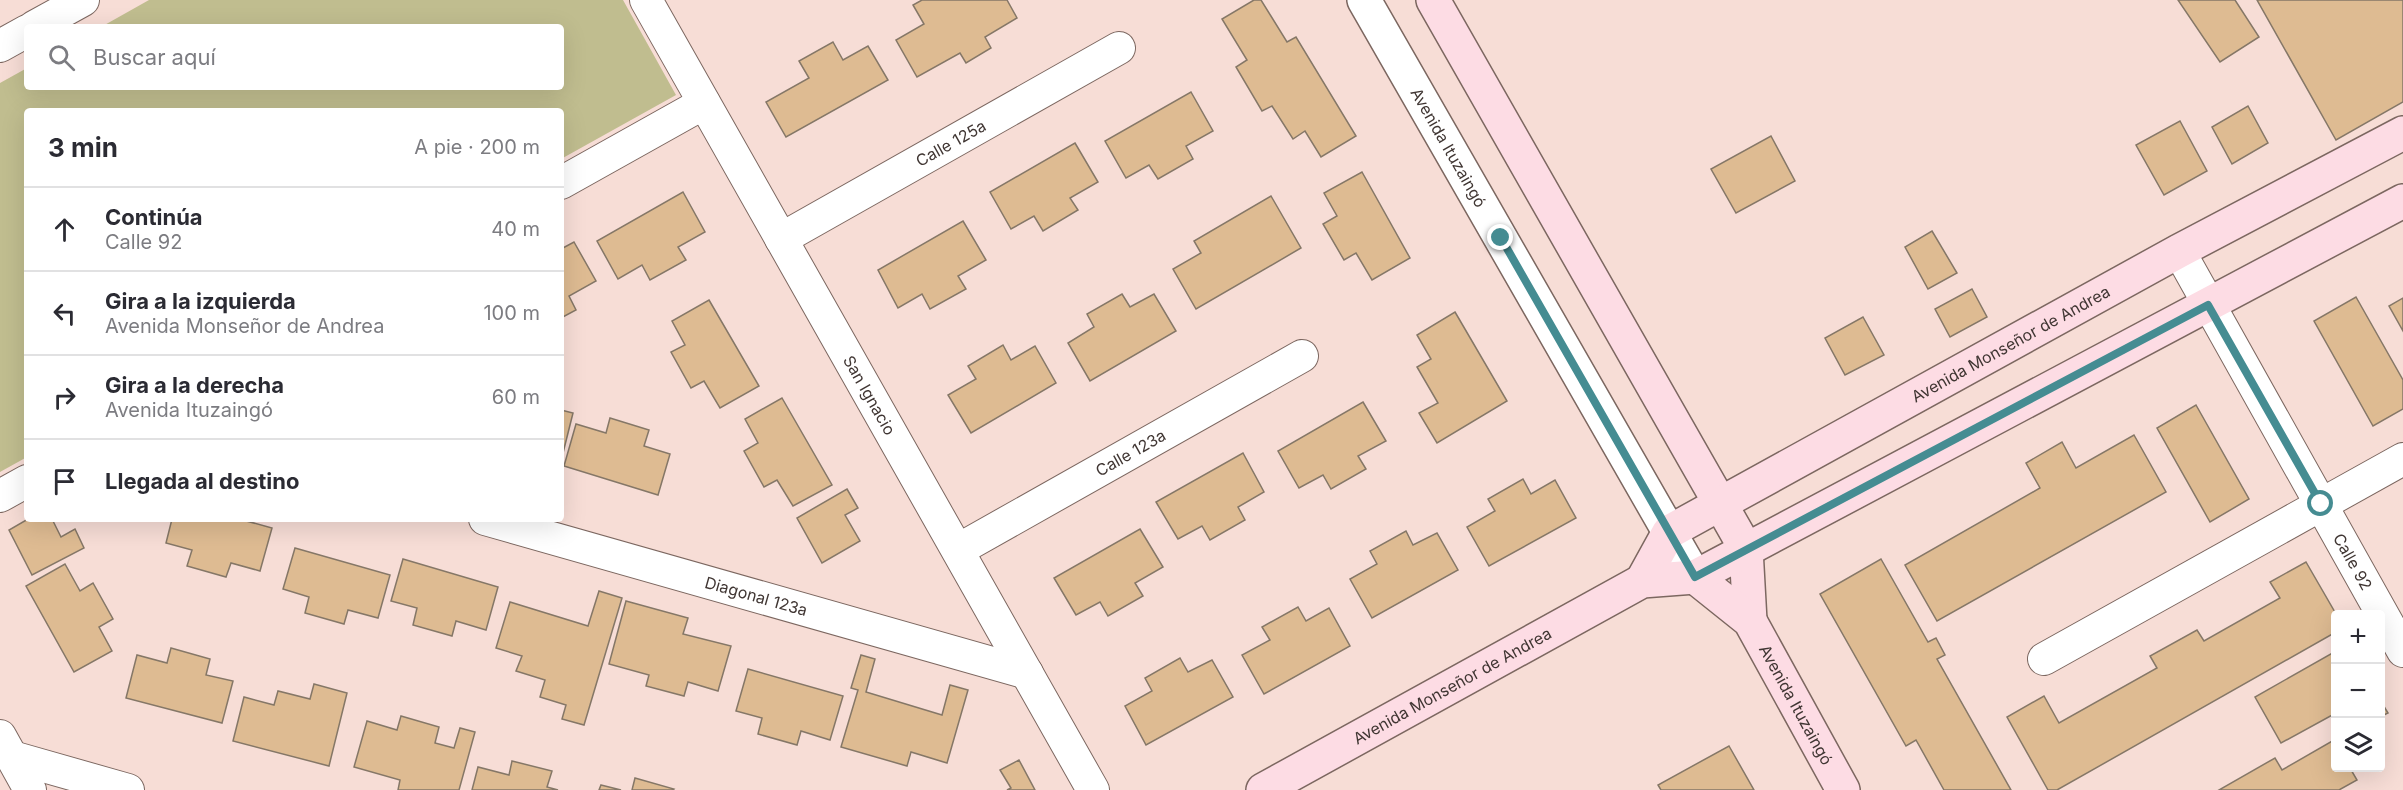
<!DOCTYPE html>
<html lang="es">
<meta charset="utf-8">
<style>
:root{--surface:#fff;--page:#f7f7f7;--text:#2b2b33;--muted:#7c7c81;--line:#e1e1e2}
body{margin:0;font-family:Inter,sans-serif;background:var(--page);color:var(--text)}
.controls{position:absolute;right:18px;bottom:18px;display:grid;overflow:hidden;border-radius:6px;box-shadow:0 6px 24px #0002}
.controls button{width:54px;height:54px;display:grid;place-items:center;padding:0;border:0;border-bottom:2px solid var(--line);background:var(--surface);color:var(--text);font:30px sans-serif}
.stop{position:absolute;width:18px;height:18px;margin:-14px;border:4px solid #458c92;border-radius:50%;background:#fff}
.stop.end{background:#458c92;border-color:#fff;box-shadow:0 2px 6px #0008}
.list{margin:0;padding:0;list-style:none}
h2{display:flex;justify-content:space-between;align-items:center;height:78px;margin:0;padding:0 24px;font-size:26px}
h2 small{font-size:20px;font-weight:400;color:var(--muted)}
.list li{display:grid;grid-template-columns:39px 1fr auto;gap:18px;align-items:center;box-sizing:border-box;height:84px;padding:0 24px;border-top:2px solid var(--line)}
.list b{display:block;font-size:22px;white-space:nowrap}
.list p{margin:0;font-size:20px;white-space:nowrap;color:var(--muted)}
.list em{font-size:20px;font-style:normal;color:var(--muted)}
.icon{flex:none;width:33px;height:33px;fill:none;stroke:currentColor;stroke-width:2;stroke-linecap:round;stroke-linejoin:round}
.map{position:relative;flex:none;width:2403px;height:790px;overflow:hidden}
.search{position:absolute;background:var(--surface);box-shadow:0 6px 24px #0002;left:24px;top:24px;width:540px;height:66px;display:flex;align-items:center;gap:15px;box-sizing:border-box;padding:0 21px;border-radius:6px;color:var(--muted);font-size:22px}
.panel{position:absolute;background:var(--surface);box-shadow:0 6px 24px #0002;left:24px;top:108px;width:540px;height:414px;border-radius:6px}
.map>svg:first-child{display:block}
</style>
<div class="map">
<svg width="2403" height="790" viewBox="0 0 2403 790">
<rect width="100%" height="100%" fill="#f7ddd6"/>
<path fill="#c0bd8f" d="M149,0H623L676,95L561,159V111H27V457L0,472V83L27,68V87H561V27H101Z"/>
<g fill="#debb92" stroke="#857767" stroke-width="1.5">
<path d="M922,0H1007L1017,18L985,37L991,48L966,63L960,53L917,77L896,40L924,24L913,5Z"/>
<path d="M1254,0H1261L1287,42L1296,37L1356,136L1321,157L1305,131L1293,139L1272,106L1262,111L1236,67L1247,60L1222,19Z"/>
<path d="M2178,0H2235L2259,37L2220,62Z"/>
<path d="M2257,0H2403V102L2336,140Z"/>
<path d="M833,42L843,60L868,46L888,80L786,137L766,102L809,78L799,61Z"/>
<path d="M1191,92L1213,131L1186,146L1193,159L1158,179L1149,165L1126,178L1105,141Z"/>
<path d="M2248,106L2268,143L2232,164L2212,127Z"/>
<path d="M2180,121L2207,171L2164,195L2136,145Z"/>
<path d="M1771,136L1795,181L1736,213L1711,169Z"/>
<path d="M1075,143L1098,182L1070,198L1078,210L1043,231L1034,216L1011,229L990,192Z"/>
<path d="M1362,172L1410,258L1372,280L1356,253L1344,260L1323,224L1337,216L1324,193Z"/>
<path d="M683,192L705,232L678,247L686,260L650,280L642,265L618,279L597,241Z"/>
<path d="M1271,196L1301,248L1196,309L1173,269L1201,253L1194,241Z"/>
<path d="M963,221L986,260L958,276L966,289L930,309L922,294L898,308L878,270Z"/>
<path d="M1932,231L1957,273L1928,289L1905,247Z"/>
<path d="M574,242L596,281L569,296L576,310L561,318V249Z"/>
<path d="M1972,289L1987,317L1950,337L1935,309Z"/>
<path d="M1122,294L1130,307L1154,294L1176,331L1090,381L1068,343L1094,327L1087,314Z"/>
<path d="M2356,297L2403,380V409L2373,426L2314,321Z"/>
<path d="M2403,298V331L2389,306Z"/>
<path d="M709,300L759,386L720,408L704,381L691,388L671,352L685,345L672,321Z"/>
<path d="M1455,312L1507,401L1437,443L1419,413L1438,403L1417,367L1431,359L1417,335Z"/>
<path d="M1863,317L1884,355L1845,375L1825,338Z"/>
<path d="M1003,345L1011,360L1035,346L1056,383L971,433L948,395L976,379L968,366Z"/>
<path d="M782,398L832,485L793,506L777,480L764,487L744,451L758,443L745,419Z"/>
<path d="M1363,402L1386,441L1358,456L1366,469L1331,489L1323,475L1299,488L1278,451Z"/>
<path d="M2196,405L2249,499L2210,522L2157,428Z"/>
<path d="M561,410L573,413L561,461Z"/>
<path d="M610,418L649,430L644,446L670,454L658,495L564,466L576,424L606,433Z"/>
<path d="M2134,435L2166,492L1937,621L1905,565L2040,488L2026,463L2062,442L2076,468Z"/>
<path d="M1243,453L1264,492L1238,507L1245,520L1210,540L1202,526L1178,539L1156,502Z"/>
<path d="M1523,479L1531,494L1555,480L1576,518L1489,566L1467,527L1495,511L1488,499Z"/>
<path d="M847,489L858,508L845,515L860,541L822,563L797,518Z"/>
<path d="M28,519H52L61,537L75,529L84,548L32,575L9,530Z"/>
<path d="M172,519H239L272,528L260,571L231,563L226,577L187,566L192,550L166,543Z"/>
<path d="M1140,529L1163,567L1135,583L1143,596L1108,616L1100,602L1076,615L1054,578Z"/>
<path d="M1406,531L1413,545L1437,533L1458,570L1372,618L1350,579L1377,564L1370,551Z"/>
<path d="M295,548L390,575L378,618L348,610L344,624L305,613L309,597L283,589Z"/>
<path d="M403,559L498,587L486,630L456,621L452,636L413,625L417,608L391,601Z"/>
<path d="M1881,559L1928,642L1936,638L1945,655L1937,659L2011,790H1944L1916,740L1906,746L1820,594Z"/>
<path d="M2306,562L2336,614V632L2057,790H2048L2007,717L2044,696L2059,723L2157,668L2150,656L2197,630L2204,641L2280,598L2270,582Z"/>
<path d="M65,564L80,591L93,583L113,619L99,627L112,651L74,672L26,586Z"/>
<path d="M599,591L622,598L584,725L562,719L566,705L540,697L545,680L516,671L522,656L496,648L510,602L588,626Z"/>
<path d="M626,601L688,618L683,634L731,646L718,691L688,682L684,696L646,686L649,675L609,664Z"/>
<path d="M1298,607L1306,621L1329,608L1350,646L1264,694L1242,655L1270,640L1262,627Z"/>
<path d="M171,648L210,659L206,675L233,681L222,723L126,698L137,655L167,663Z"/>
<path d="M2336,651V713L2281,743L2255,697Z"/>
<path d="M861,655L875,659L866,692L942,715L950,685L968,690L947,763L911,752L907,766L841,747L858,690L851,688Z"/>
<path d="M1180,658L1188,672L1212,660L1233,697L1146,745L1125,706L1152,691L1145,678Z"/>
<path d="M748,669L843,696L830,740L801,731L797,745L758,734L762,718L736,711Z"/>
<path d="M314,684L347,693L329,766L233,741L244,697L274,705L278,691L310,699Z"/>
<path d="M2380,700L2388,713L2380,717Z"/>
<path d="M401,716L439,727L435,743L454,748L460,728L475,732L459,790H398L400,780L354,767L367,721L397,730Z"/>
<path d="M2334,740L2336,768H2350L2357,780L2339,790H2219L2275,758L2282,770Z"/>
<path d="M1729,746L1754,790H1661L1658,785Z"/>
<path d="M1019,760L1035,790H1007L1011,788L1000,770Z"/>
<path d="M512,761L552,771L547,787L558,790H472L478,767L509,775Z"/>
<path d="M635,778L674,789L673,790H632Z"/>
<path d="M601,785L621,790H599Z"/>
</g>
<g fill="none" stroke-linecap="round" stroke-linejoin="round">
<g stroke="#7c6760" stroke-width="34">
<g id="minor">
<path id="s1" d="M646,0L1093,790"/>
<path d="M34,27L83,0"/>
<path d="M0,46L27,31"/>
<path d="M561,183L704,103"/>
<path id="s2" d="M781,239L1119,48"/>
<path id="s3" d="M2179,251L2403,651"/>
<path d="M0,496L27,481"/>
<path id="s4" d="M485,519L1027,673"/>
<path id="s5" d="M958,550L1302,356"/>
<path d="M2044,659L2403,459"/>
<path d="M0,736L30,790"/>
<path d="M12,757L128,790"/>
</g>
</g>
<g stroke="#7c6760" stroke-width="36">
<g id="tertiary">
<path id="s6" d="M1364,0L1695,577"/>
</g>
</g>
<g stroke="#7c6760" stroke-width="36">
<g id="secondary">
<path d="M1433,0L1746,549L1750,621"/>
<path id="s7" d="M1695,577L1750,621L1843,790"/>
<path id="s8" d="M1642,581L1669,532L2179,251L2403,133"/>
<path id="s9" d="M1263,790L1642,581L1695,577L2403,201"/>
</g>
</g>
<use href="#minor" stroke="#fff" stroke-width="32"/>
<use href="#tertiary" stroke="#fff" stroke-width="33"/>
<use href="#secondary" stroke="#fddce4" stroke-width="33"/>
</g>
<g fill="none" stroke-linecap="round" stroke-linejoin="round">
<path stroke="#458c92" stroke-width="8" d="M1501,238L1695,577L2208,305L2321,504"/>
</g>
<g text-anchor="middle" stroke-width="5" stroke-linejoin="round" paint-order="stroke">
<g font-size="16" fill="#403633" stroke="#f7ddd6">
<text dy="6" stroke="none"><textPath href="#s2" startOffset="195">Calle 125a</textPath></text>
<text dy="6" stroke="none"><textPath href="#s6" startOffset="170">Avenida Ituzaingó</textPath></text>
<text dy="6" stroke="none"><textPath href="#s8" startOffset="446">Avenida Monseñor de Andrea</textPath></text>
<text dy="6" stroke="none"><textPath href="#s1" startOffset="454">San Ignacio</textPath></text>
<text dy="6" stroke="none"><textPath href="#s5" startOffset="198">Calle 123a</textPath></text>
<text dy="6" stroke="none"><textPath href="#s3" startOffset="356">Calle 92</textPath></text>
<text dy="6" stroke="none"><textPath href="#s4" startOffset="282">Diagonal 123a</textPath></text>
<text dy="6" stroke="none"><textPath href="#s9" startOffset="216">Avenida Monseñor de Andrea</textPath></text>
<text dy="6" stroke="none"><textPath href="#s7" startOffset="166">Avenida Ituzaingó</textPath></text>
</g>
</g>
</svg>
<div class="controls">
<button>+</button>
<button>−</button>
<button><svg class="icon" aria-label="layers" viewBox="0 0 24 24"><path d="M12 4l9 5-9 5-9-5zM3 14l9 5 9-5"/></svg></button>
</div>
<div class="stop" style="left:2321px;top:504px"></div>
<div class="stop end" style="left:1501px;top:238px"></div>
<div class="search"><svg class="icon" aria-label="search" viewBox="0 0 24 24"><circle cx="10" cy="10" r="6"/><path d="M15 15l6 6"/></svg>Buscar aquí</div>
<section class="panel">
<h2>3 min<small>A pie · 200 m</small></h2>
<ul class="list">
<li><svg class="icon" aria-label="ahead" viewBox="0 0 24 24"><path d="M12 20V5M6 11l6-6 6 6"/></svg><div><b>Continúa</b><p>Calle 92</p></div><em>40 m</em></li>
<li><svg class="icon" aria-label="left" viewBox="0 0 24 24"><path d="M17 20v-9H6M10 6l-5 5 5 5"/></svg><div><b>Gira a la izquierda</b><p>Avenida Monseñor de Andrea</p></div><em>100 m</em></li>
<li><svg class="icon" aria-label="right" viewBox="0 0 24 24"><path d="M7 20v-9h11M14 6l5 5-5 5"/></svg><div><b>Gira a la derecha</b><p>Avenida Ituzaingó</p></div><em>60 m</em></li>
<li><svg class="icon" aria-label="arrive" viewBox="0 0 24 24"><path d="M6 21V4h12l-3 4 3 4H6"/></svg><div><b>Llegada al destino</b></div></li>
</ul>
</section>
</div>
